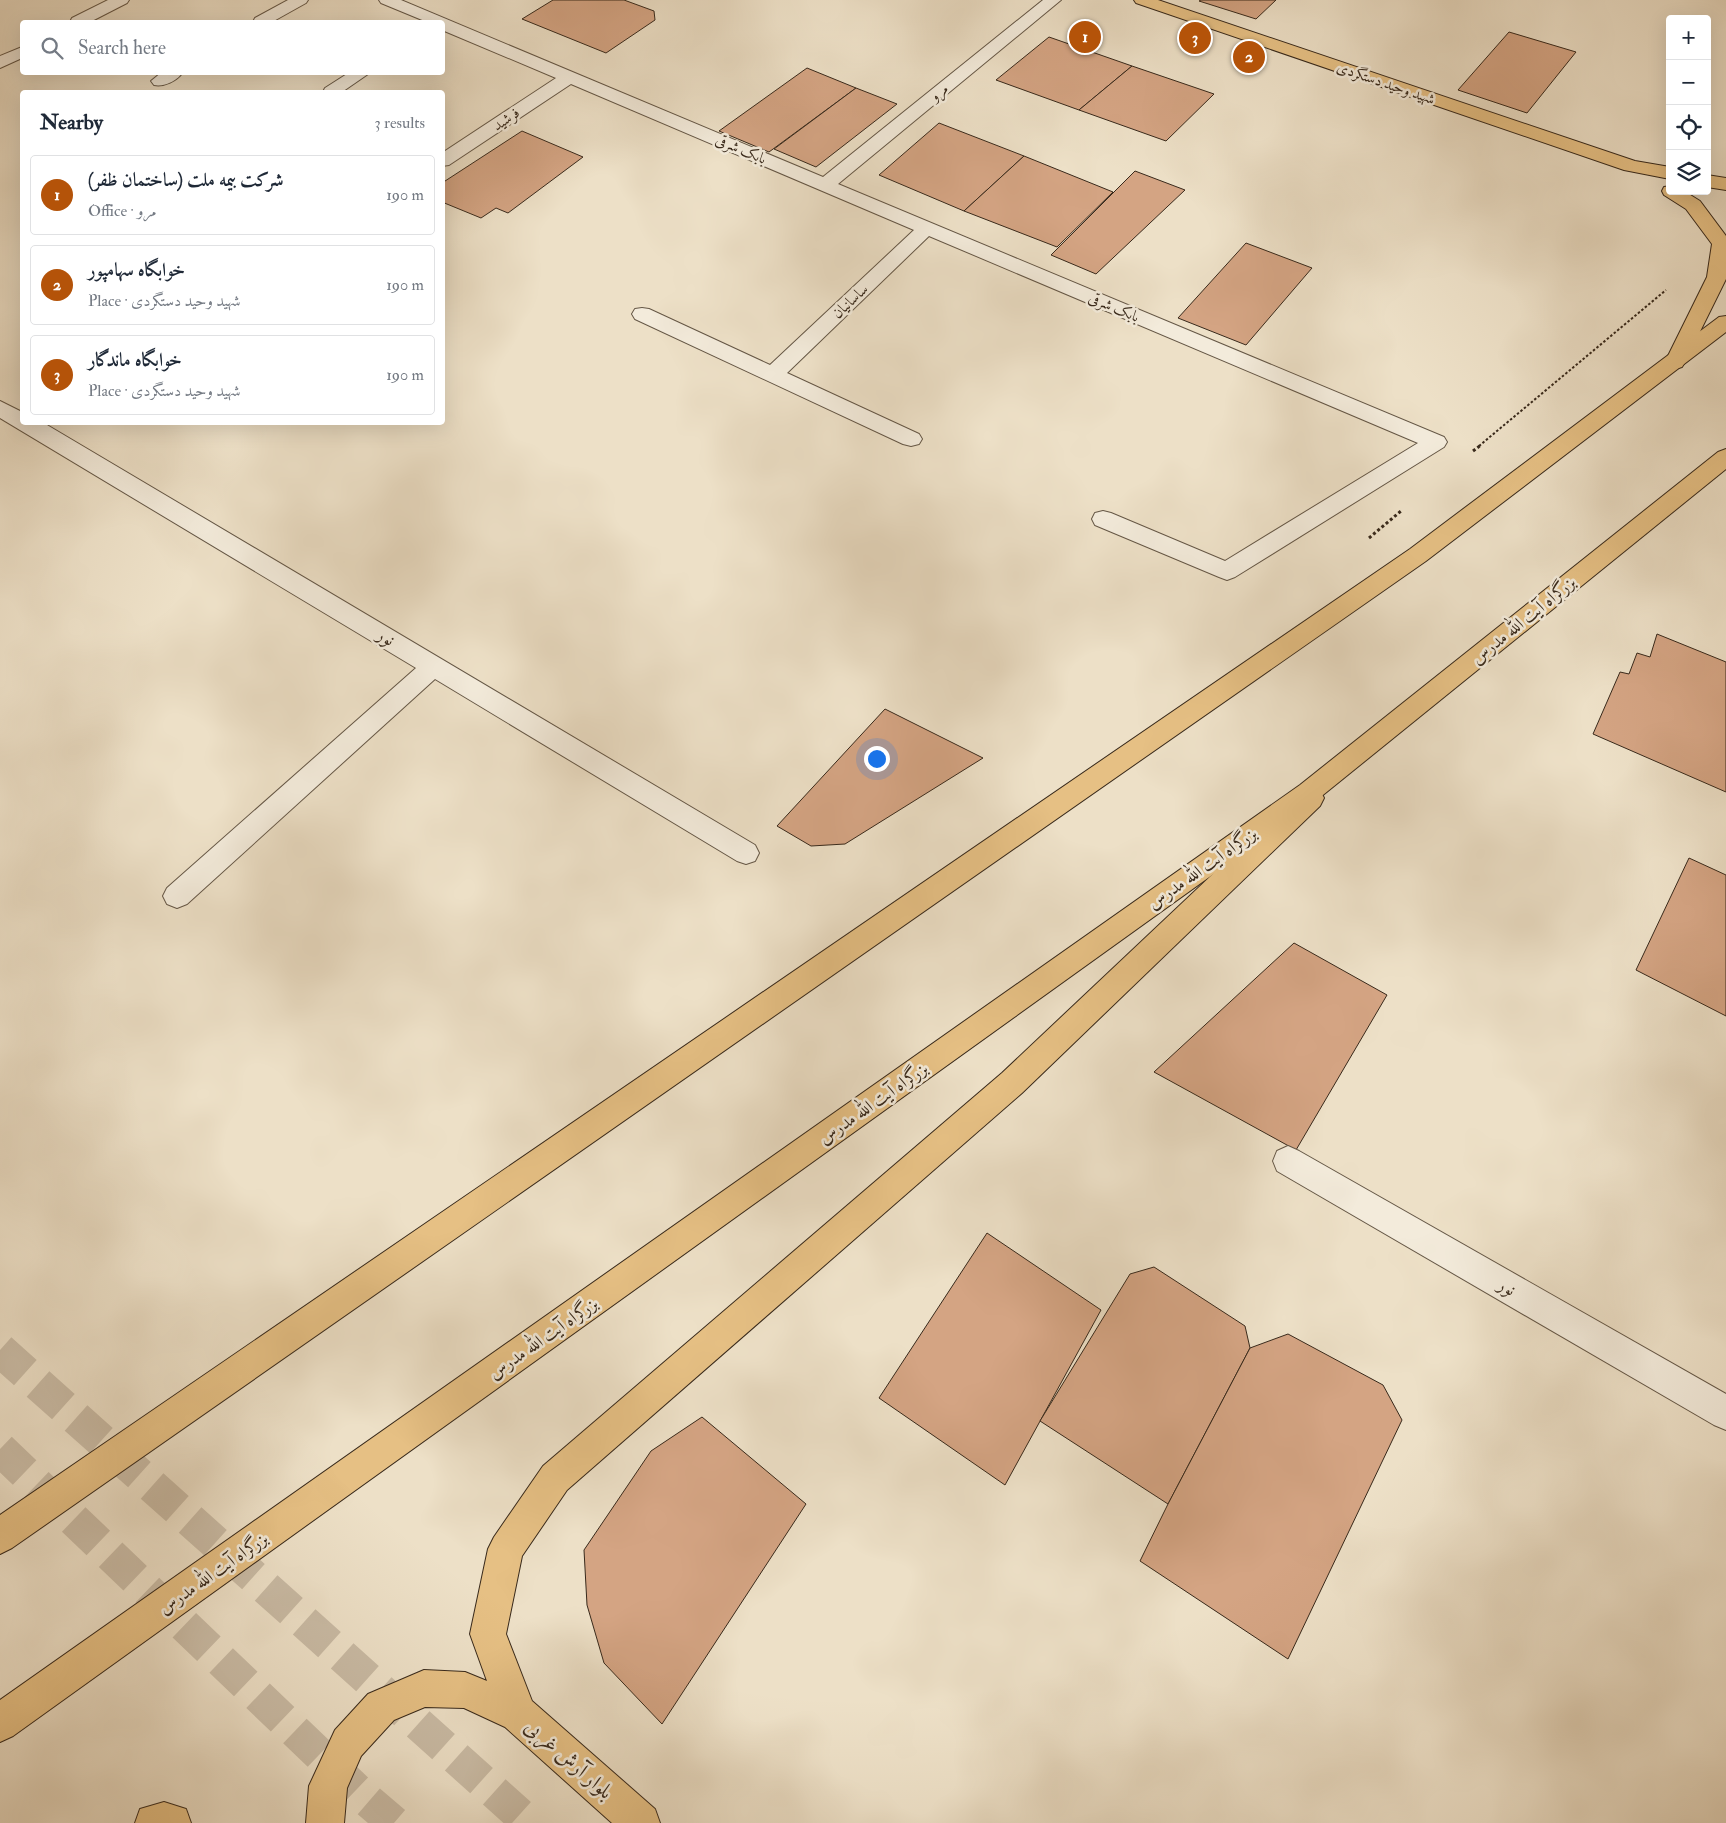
<!DOCTYPE html>
<meta charset="utf-8">
<style>
:root{--surface:#fff;--page:#f6f6f7;--text:#1f2937;--muted:#747a83;--line:#e0e1e3;--accent:#b45309}
body{margin:0;font-family:"IM FELL Double Pica",Amiri,serif;background:var(--page);color:var(--text)}
.controls{position:absolute;right:15px;top:15px;display:grid;overflow:hidden;border-radius:5px;box-shadow:0 5px 20px #0002}
.controls button{width:45px;height:45px;display:grid;place-items:center;padding:0;border:0;border-bottom:1px solid var(--line);background:var(--surface);color:var(--text);font:25px sans-serif}
.you{position:absolute;left:876px;top:758px;width:18px;height:18px;margin:-12px;border:4px solid #fff;border-radius:50%;background:#1a73e8;box-shadow:0 0 0 8px #1a73e833}
.badge{display:grid;place-items:center;width:32px;height:32px;border-radius:50%;background:var(--accent);color:#fff;font-size:16px;font-weight:700}
.pin{position:absolute;translate:-50% -50%;border:2px solid #fff;box-shadow:0 1px 5px #0006}
.list{margin:0;padding:0;list-style:none}
h2{display:flex;justify-content:space-between;align-items:center;height:65px;margin:0;padding:0 20px;font-size:21px}
h2 small{font-size:16px;font-weight:400;color:var(--muted)}
.list li{display:grid;grid-template-columns:32px 1fr auto;gap:15px;align-items:center;box-sizing:border-box;height:80px;margin:0 10px 10px;padding:0 10px;border:1px solid var(--line);border-radius:5px}
.list b{display:block;font-size:19px;white-space:nowrap}
.list p{margin:0;font-size:16px;white-space:nowrap;color:var(--muted)}
.list em{font-size:16px;font-style:normal;color:var(--muted)}
.icon{flex:none;width:28px;height:28px;fill:none;stroke:currentColor;stroke-width:2;stroke-linecap:round;stroke-linejoin:round}
.map{position:relative;flex:none;width:1726px;height:1823px;overflow:hidden}
.search{position:absolute;background:var(--surface);box-shadow:0 5px 20px #0002;left:20px;top:20px;width:425px;height:55px;display:flex;align-items:center;gap:12px;box-sizing:border-box;padding:0 18px;border-radius:5px;color:var(--muted);font-size:19px}
.panel{position:absolute;background:var(--surface);box-shadow:0 5px 20px #0002;left:20px;top:90px;width:425px;height:335px;border-radius:5px}
.map>svg:first-child{display:block}
</style>
<div class="map">
<svg width="1726" height="1823" viewBox="0 0 1726 1823">
<rect width="100%" height="100%" fill="#ede0c7"/>
<filter id="stains"><feTurbulence type="fractalNoise" baseFrequency=".004" numOctaves="4"/><feColorMatrix values="0 0 0 0 .2 0 0 0 0 .09 0 0 0 0 .02 0 0 0 .5 -.17"/></filter>
<radialGradient id="worn" r=".72"><stop offset=".6" stop-color="#630" stop-opacity="0"/><stop offset="1" stop-color="#630" stop-opacity=".3"/></radialGradient>
<g fill="#d4a483" stroke="#38291b">
<path d="M553,0H624L654,11L655,20L606,53L522,19Z"/>
<path d="M1201,0H1276L1256,19L1199,1Z"/>
<path d="M1509,32L1576,52L1527,113L1458,90Z"/>
<path d="M1193,33L1205,39L1198,44L1185,38Z"/>
<path d="M1049,37L1132,66L1079,110L996,80Z"/>
<path d="M1246,52L1259,58L1251,62L1238,56Z"/>
<path d="M1132,66L1214,94L1166,141L1079,110Z"/>
<path d="M807,68L856,88L769,152L719,131Z"/>
<path d="M856,88L897,104L816,167L774,149Z"/>
<path d="M939,123L1024,156L964,211L879,175Z"/>
<path d="M522,131L583,157L508,213L496,208L481,218L442,202V183Z"/>
<path d="M1024,156L1113,192L1057,247L964,211Z"/>
<path d="M1135,171L1185,190L1096,274L1051,255Z"/>
<path d="M1246,243L1312,268L1246,345L1178,318Z"/>
<path d="M1657,634L1726,662V792L1593,734L1620,672L1629,674L1637,653L1650,657Z"/>
<path d="M885,709L983,758L845,844L811,846L777,826Z"/>
<path d="M1689,858L1726,875V1016L1636,970Z"/>
<path d="M1294,943L1387,995L1296,1150L1154,1072Z"/>
<path d="M987,1233L1101,1310L1005,1485L879,1398Z"/>
<path d="M1154,1267L1245,1326L1250,1348L1168,1504L1040,1421L1130,1274Z"/>
<path d="M1288,1334L1383,1385L1402,1420L1288,1659L1140,1561L1168,1504L1250,1348Z"/>
<path d="M702,1417L806,1504L662,1724L604,1663L587,1605L584,1550L651,1451Z"/>
</g>
<g fill="none" stroke-linecap="round" stroke-linejoin="round">
<path stroke="#c9bba5" stroke-width="34" stroke-dasharray="34 17" stroke-linecap="butt" d="M0,1350L529,1823"/>
<path stroke="#c9bba5" stroke-width="34" stroke-dasharray="34 17" stroke-linecap="butt" d="M0,1449L365,1798L394,1823"/>
<g stroke="#655746" stroke-width="2">
<g id="minor">
<path d="M108,0H129L127,3L90,22H70L72,18Z"/>
<path d="M288,0H308L306,3L272,22H253L255,18Z"/>
<path d="M379,0H401L823,177L1043,0H1061L838,184L1444,437L1447,442L1444,447L1235,577L1227,580L1219,577L1095,525L1092,519L1095,513L1103,511L1111,513L1225,561L1418,443L929,236L787,373L919,434L922,439L919,444L911,446L903,444L635,319L632,314L635,309L642,308L649,309L770,365L914,230L571,84L449,165L442,166V153L556,78L442,30V22H427L381,3Z"/>
<path d="M22,47V58L0,68V56Z"/>
<path d="M162,72H183C177,81 164,87 154,85L151,81Z"/>
<path d="M350,72H371L342,92H323L325,88Z"/>
<path d="M0,401L22,412V422H42L755,845L759,853L755,861L746,864L737,861L435,679L187,904L177,908L167,904L163,896L167,888L416,668L0,418Z"/>
<path d="M1288,1146L1299,1151L1726,1394V1430L1714,1425L1277,1171L1273,1161L1277,1151Z"/>
</g>
</g>
<g stroke="#38291b" stroke-width="2">
<g id="major">
<path d="M1134,0H1158L1635,161L1670,167V179L1624,170L1136,3Z"/>
<path d="M1707,175L1726,178V190L1707,187Z"/>
<path d="M1670,186V191H1684L1700,201L1726,236V279L1685,362L1682,367L1675,369L1668,367L1665,362L1707,277L1712,244L1686,209L1664,195L1662,191L1664,187Z"/>
<path d="M1311,787L1320,790L1324,798L1320,806L1022,1093L567,1490L522,1556L506,1634L532,1701L655,1809L660,1823H612L505,1727L464,1708L425,1707L394,1720L361,1756L347,1788L344,1823H306L309,1786L335,1730L368,1694L424,1670L465,1672L487,1681L470,1634L488,1549L494,1537L543,1466L1002,1073L1302,790Z"/>
<path d="M164,1802L186,1809L191,1823H135L140,1809Z"/>
</g>
</g>
<g stroke="#38291b" stroke-width="2">
<g id="highway">
<path d="M1726,316V332L1426,561L12,1548L0,1554V1515L1410,549L1719,317Z"/>
<path d="M1726,449V469L1318,799L13,1736L0,1742V1700L1300,785L1718,452Z"/>
</g>
</g>
<path stroke="#38291b" stroke-width="2" stroke-dasharray="2.5 2" stroke-linecap="butt" d="M1479,446L1666,290"/>
<g stroke="#38291b" stroke-width="3" stroke-dasharray="3 2.5" stroke-linecap="butt">
<path d="M1473,451L1481,445"/>
<path d="M1369,538L1401,511"/>
</g>
<use href="#minor" fill="#f3ebdb" fill-rule="evenodd"/>
<use href="#major" fill="#e6c084" fill-rule="evenodd"/>
<use href="#highway" fill="#e6c084" fill-rule="evenodd"/>
</g>
<g text-anchor="middle" stroke-width="5" stroke-linejoin="round" paint-order="stroke">
<g font-size="15" fill="#38291b" stroke="#f3ebdb">
<text transform="translate(1386 83) rotate(19)" y="5">شهید وحید دستگردی</text>
<text transform="translate(939 92) rotate(-39)" y="5">مرو</text>
<text transform="translate(506 119) rotate(-34)" y="5">فرشید</text>
<text transform="translate(741 149) rotate(23)" y="5">بابک شرقی</text>
<text transform="translate(850 301) rotate(-43)" y="5">ساسانیان</text>
<text transform="translate(1114 307) rotate(23)" y="5">بابک شرقی</text>
</g>
<g font-size="18" fill="#38291b" stroke="#f3ebdb">
<text transform="translate(1523 620) rotate(-39)" y="6">بزرگراه آیت الله مدرس</text>
<text transform="translate(386 637) rotate(31)" y="6">نور</text>
<text transform="translate(1202 868) rotate(-35)" y="6">بزرگراه آیت الله مدرس</text>
<text transform="translate(873 1103) rotate(-35)" y="6">بزرگراه آیت الله مدرس</text>
<text transform="translate(1507 1287) rotate(30)" y="6">نور</text>
<text transform="translate(543 1338) rotate(-35)" y="6">بزرگراه آیت الله مدرس</text>
<text transform="translate(213 1573) rotate(-35)" y="6">بزرگراه آیت الله مدرس</text>
</g>
<g font-size="21" fill="#38291b" stroke="#f3ebdb">
<text transform="translate(569 1759) rotate(41)" y="7">بلوار آرش غربی</text>
</g>
</g>
<rect width="100%" height="100%" filter="url(#stains)"/>
<rect width="100%" height="100%" fill="url(#worn)"/>
</svg>
<div class="controls">
<button>+</button>
<button>−</button>
<button><svg class="icon" aria-label="locate" viewBox="0 0 24 24"><circle cx="12" cy="12" r="6"/><path d="M12 2v4M12 18v4M2 12h4M18 12h4"/></svg></button>
<button><svg class="icon" aria-label="layers" viewBox="0 0 24 24"><path d="M12 4l9 5-9 5-9-5zM3 14l9 5 9-5"/></svg></button>
</div>
<div class="you"></div>
<div class="pin badge" style="left:1085px;top:37px">1</div>
<div class="pin badge" style="left:1249px;top:57px">2</div>
<div class="pin badge" style="left:1195px;top:38px">3</div>
<div class="search"><svg class="icon" aria-label="search" viewBox="0 0 24 24"><circle cx="10" cy="10" r="6"/><path d="M15 15l6 6"/></svg>Search here</div>
<section class="panel">
<h2>Nearby<small>3 results</small></h2>
<ul class="list">
<li><span class="badge">1</span><div><b>شرکت بیمه ملت (ساختمان ظفر)</b><p>Office · مرو</p></div><em>190 m</em></li>
<li><span class="badge">2</span><div><b>خوابگاه سهامپور</b><p>Place · شهید وحید دستگردی</p></div><em>190 m</em></li>
<li><span class="badge">3</span><div><b>خوابگاه ماندگار</b><p>Place · شهید وحید دستگردی</p></div><em>190 m</em></li>
</ul>
</section>
</div>
